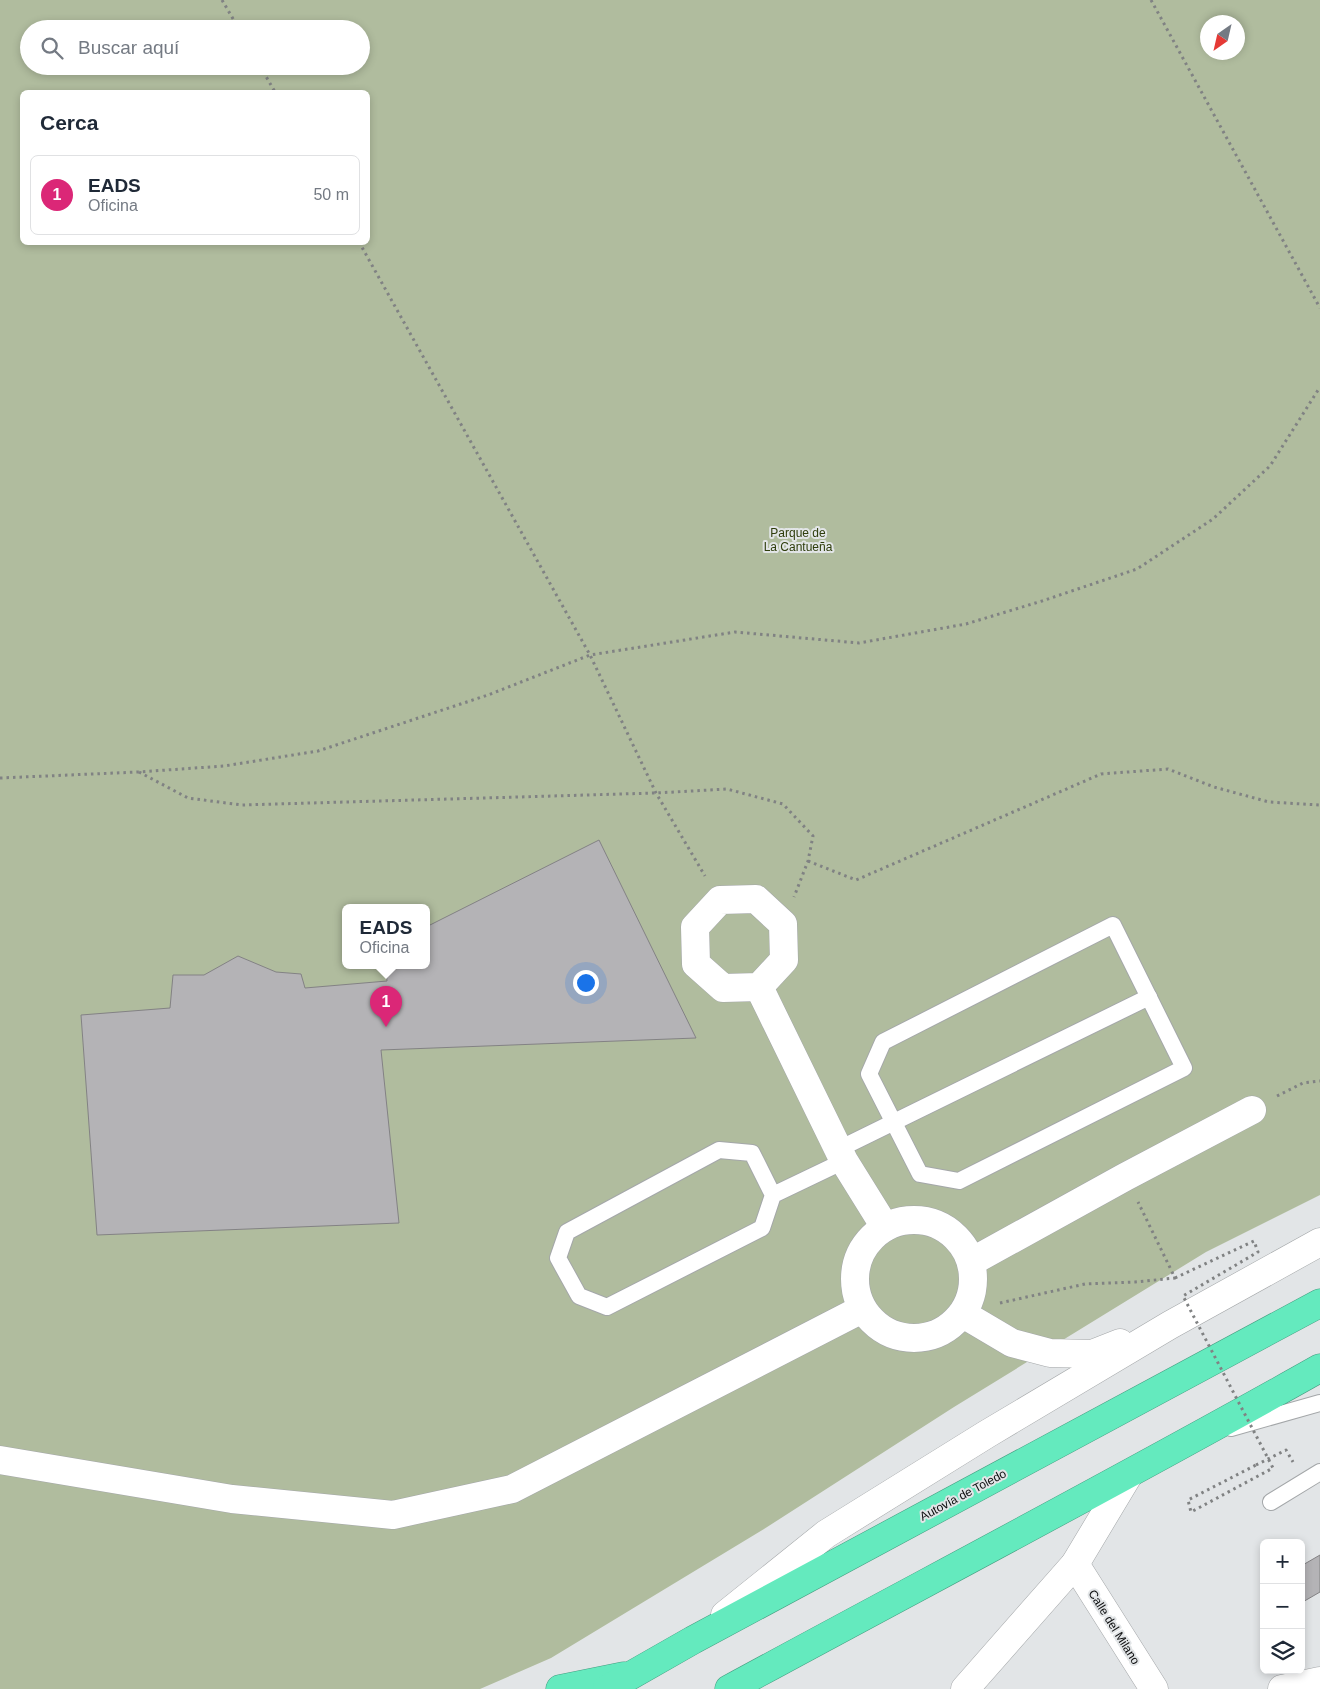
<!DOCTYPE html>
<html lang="es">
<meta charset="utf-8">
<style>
:root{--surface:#fff;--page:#f2f2f3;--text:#1f2937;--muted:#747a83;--line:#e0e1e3;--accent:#db2777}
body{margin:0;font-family:Helvetica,sans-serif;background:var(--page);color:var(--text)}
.controls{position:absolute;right:15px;bottom:15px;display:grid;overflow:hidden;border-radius:8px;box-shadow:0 2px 8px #0003}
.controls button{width:45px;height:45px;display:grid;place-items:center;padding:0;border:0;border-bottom:1px solid var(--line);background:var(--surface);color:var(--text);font:25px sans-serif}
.compass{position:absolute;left:1200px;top:15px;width:45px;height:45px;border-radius:50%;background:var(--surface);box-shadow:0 2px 8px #0003;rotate:214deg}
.you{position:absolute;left:585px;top:982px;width:18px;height:18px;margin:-12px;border:4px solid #fff;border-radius:50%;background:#1a73e8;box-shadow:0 0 0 8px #1a73e833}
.badge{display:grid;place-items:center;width:32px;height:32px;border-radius:50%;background:var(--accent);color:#fff;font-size:16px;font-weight:700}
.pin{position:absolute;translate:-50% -41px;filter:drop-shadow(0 1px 2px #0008)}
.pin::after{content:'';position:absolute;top:26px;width:18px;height:15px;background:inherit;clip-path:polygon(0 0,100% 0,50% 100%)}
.popup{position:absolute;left:342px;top:904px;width:88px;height:65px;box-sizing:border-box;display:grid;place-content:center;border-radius:8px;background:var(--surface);filter:drop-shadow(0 1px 4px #0005);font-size:16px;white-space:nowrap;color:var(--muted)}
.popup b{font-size:19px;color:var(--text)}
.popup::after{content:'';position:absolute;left:50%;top:100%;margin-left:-10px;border:10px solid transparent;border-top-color:var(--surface)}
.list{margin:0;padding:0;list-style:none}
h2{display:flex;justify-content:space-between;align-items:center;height:65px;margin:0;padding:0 20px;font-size:21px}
h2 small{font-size:16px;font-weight:400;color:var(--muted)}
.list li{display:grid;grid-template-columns:32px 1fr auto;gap:15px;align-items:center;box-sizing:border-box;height:80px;margin:0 10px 10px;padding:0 10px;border:1px solid var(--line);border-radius:8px}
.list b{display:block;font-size:19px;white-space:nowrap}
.list p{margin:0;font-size:16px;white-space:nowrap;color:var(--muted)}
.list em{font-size:16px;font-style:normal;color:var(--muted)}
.icon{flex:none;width:28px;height:28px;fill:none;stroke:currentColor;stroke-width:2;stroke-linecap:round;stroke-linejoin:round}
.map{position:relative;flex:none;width:1320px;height:1689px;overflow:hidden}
.search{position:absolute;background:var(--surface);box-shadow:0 2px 8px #0003;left:20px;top:20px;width:350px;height:55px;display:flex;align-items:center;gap:12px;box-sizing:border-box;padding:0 18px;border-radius:28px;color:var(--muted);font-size:19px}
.panel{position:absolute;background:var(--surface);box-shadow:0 2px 8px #0003;left:20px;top:90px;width:350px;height:155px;border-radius:8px}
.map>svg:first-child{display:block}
</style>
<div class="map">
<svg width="1320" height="1689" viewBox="0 0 1320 1689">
<rect width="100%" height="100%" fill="#e2e5e7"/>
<path fill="#b0bc9e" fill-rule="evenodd" d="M0,0H1320V1195L1206,1252L954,1407L764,1529L551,1658L480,1689H0ZM1208,22H1238V52H1208ZM29,29H361V66H29ZM22,92H368V242H22ZM346,908H426V966H346Z"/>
<g fill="#b4b3b6" stroke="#838284">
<path d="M599,840L696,1038L381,1050L399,1223L97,1235L81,1015L170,1008L173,975H204L238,956L276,972L301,974L305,988L387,981L386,966H426V927Z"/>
<path d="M1320,1555V1592L1301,1603V1566Z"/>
</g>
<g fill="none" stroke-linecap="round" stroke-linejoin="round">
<g stroke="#a4a7a9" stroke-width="18">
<g id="service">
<path d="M1113,925L1184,1068L959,1181L920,1174L869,1074L883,1042Z"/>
<path d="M839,1149L1149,997"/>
<path d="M773,1195L752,1153L719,1150L567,1232L558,1258L579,1296L607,1307L762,1228L773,1195L844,1161"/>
<path d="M1231,1428L1320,1403"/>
<path d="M1271,1502L1320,1472"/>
</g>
</g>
<g stroke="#a4a7a9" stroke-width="29">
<g id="minor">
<path d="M756,899L783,924L784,960L759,987L723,988L696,964L695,927L720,900Z"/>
<path d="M759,987L844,1161L885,1227"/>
<circle cx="914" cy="1279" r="59"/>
<path d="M971,1262L1125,1177L1252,1110"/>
<path d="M963,1314L1012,1343L1050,1353L1092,1354L1120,1343"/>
<path d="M0,1460L232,1499L393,1515L512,1489L862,1309"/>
<path d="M1075,1564L1154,1689"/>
<path d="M725,1615L826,1534L987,1434L1170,1325L1320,1242"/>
<path d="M965,1689L1075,1564L1129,1474"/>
<path d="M1282,1689L1320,1681"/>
</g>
</g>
<g stroke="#469d81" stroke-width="29">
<g id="motorway">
<path d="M560,1689L624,1676"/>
<path d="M607,1689L693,1640L1320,1303"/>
<path d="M729,1689C926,1582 1125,1478 1320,1368"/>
</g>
</g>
<g stroke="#808283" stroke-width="3" stroke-dasharray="2.5 4" stroke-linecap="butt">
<path d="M222,0L239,29"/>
<path d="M1151,0L1320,308"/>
<path d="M260,66L275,92"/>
<path d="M359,242L590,655L656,793L705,876"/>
<path d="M139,772L188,798L242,805L656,793L727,789L783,804L813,836L808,861L794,897"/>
<path d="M0,778L138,772L224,766L318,751L488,695L590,655L735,632L859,643L966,624L1042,601L1137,569L1213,519L1270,466L1320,387"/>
<path d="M808,861L856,880L1101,774L1168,769L1214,787L1269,802L1320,805"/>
<path d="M1277,1096L1303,1083L1320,1081"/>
<path d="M1000,1303L1085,1284L1135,1282L1175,1278L1138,1202"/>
<path d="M1256,1465L1286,1450L1293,1462"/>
</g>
<use href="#service" stroke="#fff" stroke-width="16"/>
<use href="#minor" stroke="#fff" stroke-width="28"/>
<use href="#motorway" stroke="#64eabe" stroke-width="28"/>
<path stroke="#808283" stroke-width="3" stroke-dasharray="2.5 4" stroke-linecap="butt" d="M1175,1278L1254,1241L1258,1252L1183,1296L1273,1468L1191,1512L1188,1500L1256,1465"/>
</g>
<g text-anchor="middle" stroke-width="4" stroke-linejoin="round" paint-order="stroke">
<g font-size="12" fill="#2e3d0b" stroke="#e2e5e7">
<text x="798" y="537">Parque de<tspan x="798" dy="14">La Cantueña</tspan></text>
</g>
<g font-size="12" fill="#0d0e0f" stroke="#e2e5e7">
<text transform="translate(963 1495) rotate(-28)" y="4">Autovía de Toledo</text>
<text transform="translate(1114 1627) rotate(58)" y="4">Calle del Milano</text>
</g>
</g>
</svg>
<div class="controls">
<button>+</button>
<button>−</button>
<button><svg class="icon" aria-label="layers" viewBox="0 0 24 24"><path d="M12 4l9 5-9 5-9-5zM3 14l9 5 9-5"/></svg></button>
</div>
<svg class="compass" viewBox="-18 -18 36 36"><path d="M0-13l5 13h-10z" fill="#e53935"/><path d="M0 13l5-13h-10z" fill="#747a83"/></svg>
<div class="you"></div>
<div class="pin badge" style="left:386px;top:1027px">1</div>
<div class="popup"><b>EADS</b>Oficina</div>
<div class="search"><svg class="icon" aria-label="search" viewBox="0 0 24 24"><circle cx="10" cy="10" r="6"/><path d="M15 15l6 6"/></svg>Buscar aquí</div>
<section class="panel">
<h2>Cerca<small></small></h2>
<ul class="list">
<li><span class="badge">1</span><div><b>EADS</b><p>Oficina</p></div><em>50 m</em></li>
</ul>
</section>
</div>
